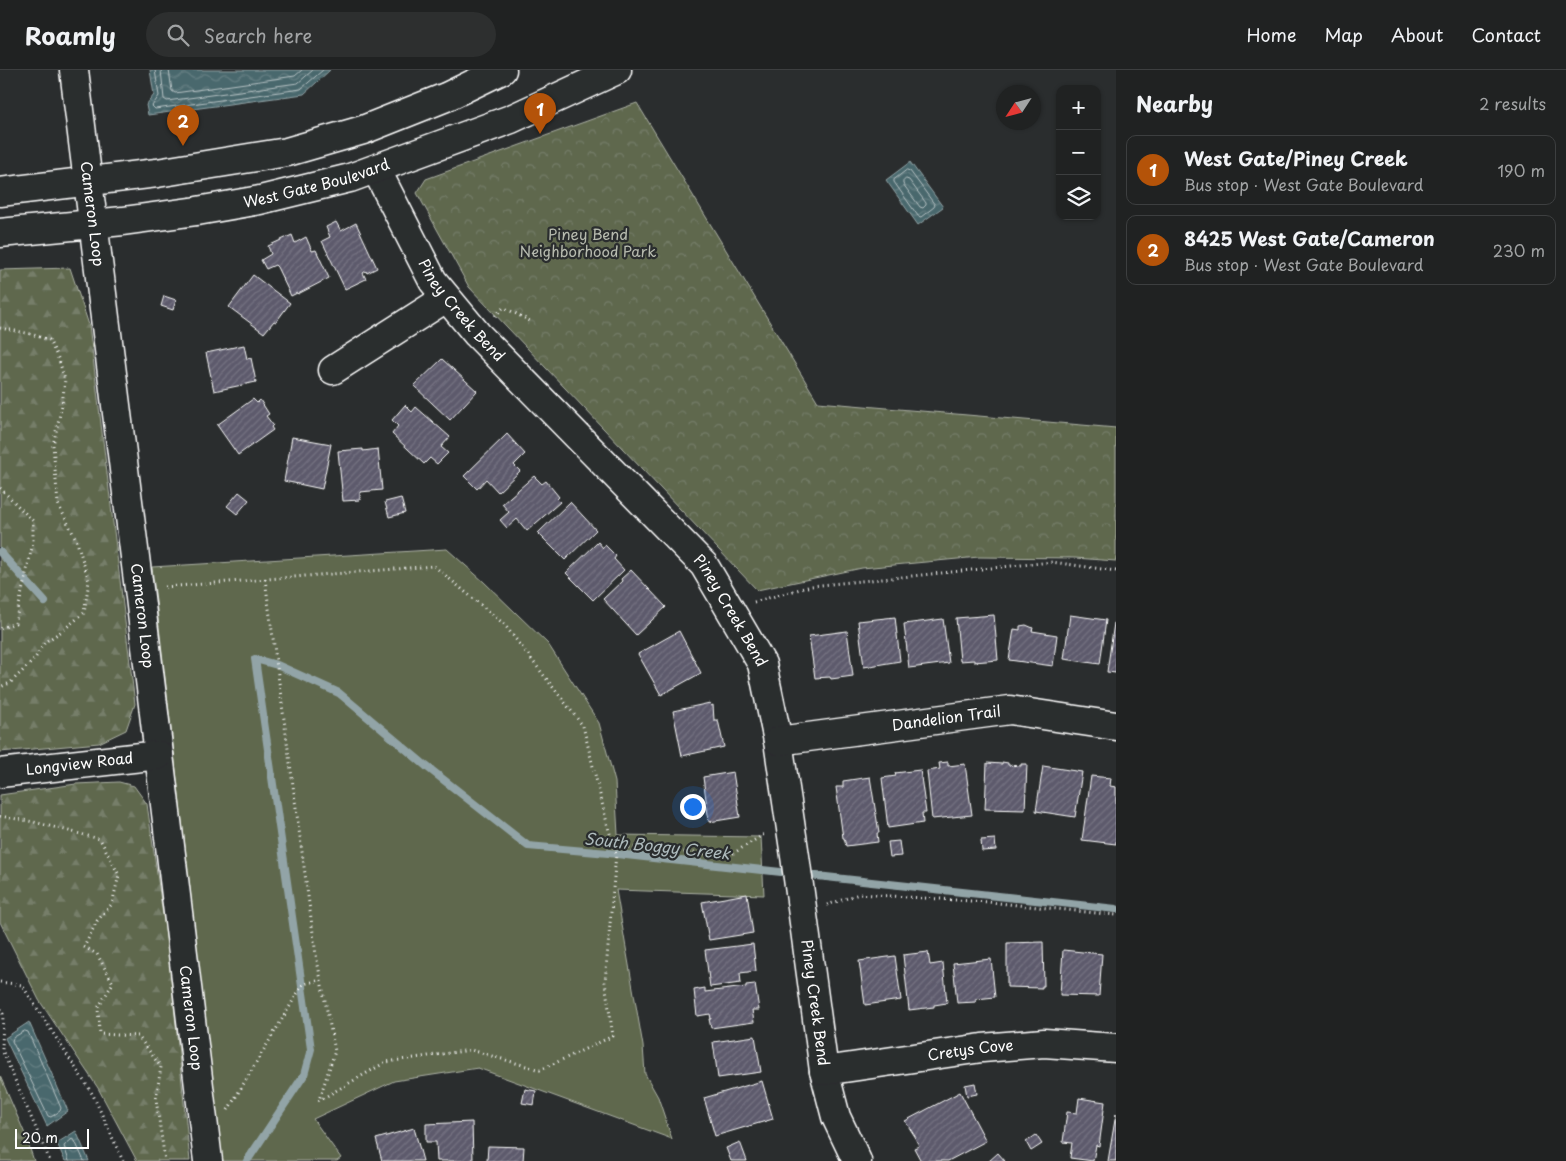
<!DOCTYPE html>
<meta charset="utf-8">
<style>
:root{--surface:#202222;--page:#2d2f2f;--text:#f1f3f6;--muted:#a2a4a5;--line:#3d3f40;--accent:#b45309}
body{margin:0;font-family:"Playpen Sans",sans-serif;background:var(--page);color:var(--text)}
.controls{position:absolute;right:15px;top:15px;display:grid;overflow:hidden;border-radius:10px;box-shadow:0 1px 4px #0004}
.controls button{width:45px;height:45px;display:grid;place-items:center;padding:0;border:0;border-bottom:1px solid var(--line);background:var(--surface);color:var(--text);font:25px sans-serif}
.compass{position:absolute;left:996px;top:15px;width:45px;height:45px;border-radius:50%;background:var(--surface);box-shadow:0 1px 4px #0004;rotate:234deg}
.scale{position:absolute;left:15px;bottom:12px;width:74px;box-sizing:border-box;padding-left:5px;border:2px solid #fff;border-top:0;font-size:14px;line-height:18px;white-space:nowrap;color:#fff;-webkit-text-stroke:4px #2a2d2e;paint-order:stroke}
.you{position:absolute;left:692px;top:736px;width:18px;height:18px;margin:-12px;border:4px solid #fff;border-radius:50%;background:#1a73e8;box-shadow:0 0 0 8px #1a73e833}
.badge{display:grid;place-items:center;width:32px;height:32px;border-radius:50%;background:var(--accent);color:#fff;font-size:16px;font-weight:700}
.pin{position:absolute;translate:-50% -41px;filter:drop-shadow(0 1px 2px #0008)}
.pin::after{content:'';position:absolute;top:26px;width:18px;height:15px;background:inherit;clip-path:polygon(0 0,100% 0,50% 100%)}
.list{margin:0;padding:0;list-style:none}
h2{display:flex;justify-content:space-between;align-items:center;height:65px;margin:0;padding:0 20px;font-size:21px}
h2 small{font-size:16px;font-weight:400;color:var(--muted)}
.list li{display:grid;grid-template-columns:32px 1fr auto;gap:15px;align-items:center;box-sizing:border-box;height:70px;margin:0 10px 10px;padding:0 10px;border:1px solid var(--line);border-radius:10px}
.list b{display:block;font-size:19px;white-space:nowrap}
.list p{margin:0;font-size:16px;white-space:nowrap;color:var(--muted)}
.list em{font-size:16px;font-style:normal;color:var(--muted)}
.icon{flex:none;width:28px;height:28px;fill:none;stroke:currentColor;stroke-width:2;stroke-linecap:round;stroke-linejoin:round}
.map{position:relative;flex:none;width:1116px;height:1091px;overflow:hidden}
header{display:flex;align-items:center;gap:30px;box-sizing:border-box;height:70px;padding:0 25px;background:var(--surface);border-bottom:1px solid var(--line)}
header strong{font-size:24px}
nav{display:flex;gap:28px;margin-inline-start:auto;font-size:18px}
.search{width:350px;height:45px;background:var(--page);display:flex;align-items:center;gap:12px;box-sizing:border-box;padding:0 18px;border-radius:28px;color:var(--muted);font-size:19px}
main{display:flex}
aside{flex:1;background:var(--surface)}
.map>svg:first-child{display:block}
</style>
<header>
<strong>Roamly</strong>
<div class="search"><svg class="icon" aria-label="search" viewBox="0 0 24 24"><circle cx="10" cy="10" r="6"/><path d="M15 15l6 6"/></svg>Search here</div>
<nav><a>Home</a><a>Map</a><a>About</a><a>Contact</a></nav>
</header>
<main>
<div class="map">
<svg width="1116" height="1091" viewBox="0 0 1116 1091">
<defs>
<pattern id="forest-firs" width="22" height="20" patternUnits="userSpaceOnUse" patternTransform="scale(1.25)"><rect width="22" height="20" fill="#5e674e"/><path d="M5 1l3.5 6h-7zM16 11l3.5 6h-7z" fill="#767e69"/></pattern>
<pattern id="park-crowns" width="20" height="18" patternUnits="userSpaceOnUse" patternTransform="scale(1.25)"><rect width="20" height="18" fill="#5e674e"/><path d="M2 6a3 3 0 1 1 6 0M12 15a3 3 0 1 1 6 0" fill="none" stroke="#767e69"/></pattern>
<pattern id="water-waves" width="16" height="10" patternUnits="userSpaceOnUse" patternTransform="scale(1.25)"><rect width="16" height="10" fill="#4a686d"/><path d="M0 5q4-4 8 0t8 0" fill="none" stroke="#657f83"/></pattern>
<pattern id="building-hatch" width="6" height="6" patternUnits="userSpaceOnUse" patternTransform="scale(1.25)"><rect width="6" height="6" fill="#5d5a6c"/><path d="M-1 1l2-2M0 6l6-6M5 7l2-2" fill="none" stroke="#757382"/></pattern>
</defs>
<rect width="100%" height="100%" fill="#2a2d2e"/>
<filter id="ink" filterUnits="userSpaceOnUse"><feTurbulence type="fractalNoise" baseFrequency=".02" numOctaves="2"/><feDisplacementMap in="SourceGraphic" scale="10" xChannelSelector="R" yChannelSelector="G"/><feConvolveMatrix kernelMatrix="1 2 1 2 8 2 1 2 1" color-interpolation-filters="sRGB"/></filter>
<g filter="url(#ink)">
<path fill="#5e674e" stroke="#aeb3a6" d="M447,479L484,512L548,574L599,653L615,712L618,765L761,767L764,825L616,820L643,976L645,1004L658,1027L672,1069L478,998L394,1011L313,1049L341,1088L337,1091H222L152,497Z"/>
<g fill="url(#forest-firs)" stroke="#aeb3a6">
<path d="M70,198L89,255L135,634L126,660L99,673L0,682V200Z"/>
<path d="M119,712L134,716L147,734L169,887L190,1091H137L98,1018L39,930L0,852V725L76,714Z"/>
<path d="M0,1006L25,1064L34,1091H0Z"/>
</g>
<path fill="url(#park-crowns)" stroke="#aeb3a6" d="M637,33L818,332L1116,358V491L1075,488L979,487L862,498L757,520L469,217L417,123L426,109Z"/>
<g fill="url(#water-waves)" stroke="#92a4a7">
<path d="M150,0H330L304,24L148,45L146,35L154,25Z"/>
<path d="M910,92L943,137L918,155L886,110Z"/>
<path d="M29,952L68,1041L47,1056L5,968Z"/>
<path d="M76,1061L89,1091H65L57,1073Z"/>
</g>
<g fill="none" stroke-linecap="round" stroke-linejoin="round">
<g stroke="#b7c3c5" stroke-width="1">
<path d="M155,0L159,26L152,36L155,39L301,19L323,0"/>
<path d="M161,0L164,29L167,31L298,13L313,0"/>
<path d="M169,0L172,21L175,23L295,6L302,0"/>
<path d="M907,100L910,101L935,135L934,137L921,147L918,146L894,112V110Z"/>
<path d="M906,109L909,110L926,133V135L923,138L920,137L903,114V112Z"/>
<path d="M25,961L28,962L61,1038L60,1041L51,1047L48,1046L12,971L13,968Z"/>
<path d="M69,1091L64,1076L72,1069L75,1071L84,1091"/>
</g>
<g stroke="#92a4a7" stroke-width="8">
<path d="M0,482L45,532"/>
<path d="M247,1091L304,1005L311,979L255,589L277,595L339,623L426,696L528,776L608,783L1116,839"/>
</g>
</g>
<g fill="url(#building-hatch)" stroke="#fff">
<path d="M336,152L341,161L356,153L377,198L367,203L366,201L363,203L366,209L345,219L322,171L330,167L326,157Z"/>
<path d="M292,165L295,173L306,167L312,181L316,180L329,208L298,224L297,223L291,226L277,197L275,195L266,199L261,190L271,184L268,176Z"/>
<path d="M253,205L290,233L276,252L274,251L264,263L229,237Z"/>
<path d="M164,226L176,230L173,240L161,236Z"/>
<path d="M244,275L247,289L251,288L256,312L214,321L206,283Z"/>
<path d="M442,289L477,321L450,350L414,316Z"/>
<path d="M253,329L257,333L260,330L269,344L266,346L273,355L271,357L273,360L238,385L217,355Z"/>
<path d="M405,335L412,342L416,337L450,367L441,377L448,383L437,394L430,388L424,394L392,364L398,356L392,350Z"/>
<path d="M507,364L525,384L514,395L520,401L498,422L486,409L477,419L464,406Z"/>
<path d="M292,367L331,374L322,419L284,411Z"/>
<path d="M363,379V381L378,379L382,420L360,422V430L343,431L338,381Z"/>
<path d="M534,406L542,414L546,411L559,427L557,429L560,432L527,461L517,449L507,458L500,450L509,442L502,434Z"/>
<path d="M239,422L249,430L237,444L227,436Z"/>
<path d="M401,428L405,443L389,447L385,432Z"/>
<path d="M570,432L596,460L565,490L538,463Z"/>
<path d="M598,472L603,478L605,475L616,486L614,489L624,500L593,530L566,503Z"/>
<path d="M631,500L666,537L636,565L603,529L622,511L621,509Z"/>
<path d="M994,545L998,590L974,592V590L960,591L956,548Z"/>
<path d="M1070,545L1106,550L1100,594L1064,589Z"/>
<path d="M895,547L900,591L864,597L858,551Z"/>
<path d="M943,549L949,593L909,598L904,554Z"/>
<path d="M1114,553H1116V603L1107,602Z"/>
<path d="M1026,555L1033,558L1032,561L1057,565L1053,596L1009,590L1014,559L1020,560V556Z"/>
<path d="M679,561L701,603L661,625L638,584Z"/>
<path d="M847,561L853,606L831,609L830,607L815,608L809,566Z"/>
<path d="M710,633L711,636L713,635L714,650H718L724,677L682,686L673,641Z"/>
<path d="M948,692V696L965,694L972,745L932,749L927,701L940,699L939,693Z"/>
<path d="M1002,692L1008,693V695L1021,696V694H1027L1025,740L985,739L987,693L1002,694Z"/>
<path d="M1043,696L1082,702L1075,747L1036,741Z"/>
<path d="M920,700L926,743H922L923,753L888,758L882,708L896,706L895,703Z"/>
<path d="M733,702L740,747L709,752L703,707Z"/>
<path d="M1091,706L1111,708L1110,716L1116,717V774L1082,770Z"/>
<path d="M870,707L879,763H877L878,772L846,776L844,768H843L836,717H843V711Z"/>
<path d="M995,769L996,780L982,781L981,770Z"/>
<path d="M899,771L901,786L890,787L888,772Z"/>
<path d="M747,824L753,863L709,870L702,832Z"/>
<path d="M1043,872L1044,916H1042V918L1007,917V873Z"/>
<path d="M753,874L756,901L740,903L741,913L710,917L705,880Z"/>
<path d="M1063,880L1102,884L1099,926L1060,925Z"/>
<path d="M928,882L930,895L943,893L947,933L934,935V937L909,940L903,885Z"/>
<path d="M895,886L901,930L865,935L859,891Z"/>
<path d="M991,889L995,927L976,929V932L957,933L953,893Z"/>
<path d="M755,914L759,940H752L754,952L711,958L709,949H711L710,944L697,946L694,920L705,918V922L746,917V915Z"/>
<path d="M755,966L761,1002L718,1008L713,972Z"/>
<path d="M762,1011L773,1049L715,1066L704,1028Z"/>
<path d="M975,1013L977,1024L967,1026L965,1015Z"/>
<path d="M525,1019L536,1021L534,1035L522,1033Z"/>
<path d="M960,1022L986,1071L948,1091H921L914,1078L919,1076L915,1068H916L905,1051Z"/>
<path d="M1079,1028L1105,1032L1099,1076L1096,1075L1093,1091L1070,1088L1072,1073L1063,1072L1067,1042L1077,1043Z"/>
<path d="M1116,1044V1091H1108Z"/>
<path d="M472,1052L473,1091H437L436,1072H426V1054Z"/>
<path d="M414,1058L423,1091H382L376,1069Z"/>
<path d="M1036,1065L1042,1074L1031,1081L1026,1072Z"/>
<path d="M740,1072L747,1091H731L726,1078Z"/>
<path d="M488,1076L524,1077L523,1091H487Z"/>
<path d="M998,1083L1005,1091H989Z"/>
</g>
<g fill="none" stroke-linecap="round" stroke-linejoin="round">
<g stroke="#fff" stroke-width="31">
<g id="minor">
<path id="s1" d="M74,0L139,519L208,1091"/>
<path id="s2" d="M376,99L433,211L477,264L704,495L762,594L778,671L795,786L824,1001L836,1047L857,1091"/>
<path d="M333,300L446,228"/>
<path id="s3" d="M778,671L1010,640L1116,656"/>
<path id="s4" d="M0,703L159,685"/>
<path id="s5" d="M824,1001L982,978L1044,973L1116,978"/>
</g>
</g>
<g stroke="#fff" stroke-width="31">
<g id="major">
<path d="M0,122L157,103L287,82L363,60L446,27L502,0"/>
<path id="s6" d="M0,163L123,151L197,141L260,130L350,108L511,49L617,0"/>
</g>
</g>
<g stroke="#fff" stroke-width="3" stroke-dasharray="1 4" stroke-linecap="butt">
<path d="M495,246L503,238H505L530,251"/>
<path d="M0,258L31,264L49,270L59,290L65,310L62,335L53,375L58,434L76,469L89,511L84,543L62,561L45,572L34,590L10,613L0,617"/>
<path d="M0,418L33,451V473L15,553L0,559"/>
<path d="M265,509L316,885L335,981L319,1030"/>
<path d="M165,517L434,496L504,554L583,656L608,757L616,784L605,912L613,966L540,1000L471,980L386,992L318,1031"/>
<path d="M754,532L811,516L1052,492L1116,501"/>
<path d="M0,746L34,752L100,769L119,805L112,834L97,851L84,877L97,884L113,913L98,938L100,964L138,966L161,997L156,1029L165,1091"/>
<path d="M614,776L729,786L766,763"/>
<path d="M827,835L859,824L988,832L1116,845"/>
<path d="M0,912L22,915L93,1025L123,1091"/>
<path d="M0,939L3,944L2,980L50,1091"/>
<path d="M228,1040L303,914L321,910"/>
</g>
<use href="#minor" stroke="#2a2d2e" stroke-width="28"/>
<use href="#major" stroke="#2a2d2e" stroke-width="28"/>
</g>
</g>
<g text-anchor="middle" stroke-width="4.5" stroke-linejoin="round" paint-order="stroke">
<g font-size="15" fill="#fff" stroke="#2a2d2e">
<text dy="5" stroke="none"><textPath href="#s6" startOffset="321">West Gate Boulevard</textPath></text>
<text dy="5" stroke="none"><textPath href="#s1" startOffset="145">Cameron Loop</textPath></text>
<text dy="5" stroke="none"><textPath href="#s2" startOffset="166">Piney Creek Bend</textPath></text>
<text dy="5" stroke="none"><textPath href="#s2" startOffset="571">Piney Creek Bend</textPath></text>
<text dy="5" stroke="none"><textPath href="#s1" startOffset="550">Cameron Loop</textPath></text>
<text dy="5" stroke="none"><textPath href="#s3" startOffset="170">Dandelion Trail</textPath></text>
<text dy="5" stroke="none"><textPath href="#s4" startOffset="80">Longview Road</textPath></text>
<text dy="5" stroke="none"><textPath href="#s2" startOffset="976">Piney Creek Bend</textPath></text>
<text dy="5" stroke="none"><textPath href="#s1" startOffset="955">Cameron Loop</textPath></text>
<text dy="5" stroke="none"><textPath href="#s5" startOffset="148">Cretys Cove</textPath></text>
</g>
<g font-size="15" fill="#b7bbaf" stroke="#2a2d2e">
<text x="588" y="170">Piney Bend<tspan x="588" dy="17">Neighborhood Park</tspan></text>
</g>
<g font-size="16" font-style="italic" fill="#aebbbd" stroke="#2a2d2e">
<text transform="translate(657 776) rotate(6)" y="6">South Boggy Creek</text>
</g>
</g>
</svg>
<div class="controls">
<button>+</button>
<button>−</button>
<button><svg class="icon" aria-label="layers" viewBox="0 0 24 24"><path d="M12 4l9 5-9 5-9-5zM3 14l9 5 9-5"/></svg></button>
</div>
<svg class="compass" viewBox="-18 -18 36 36"><path d="M0-13l5 13h-10z" fill="#e53935"/><path d="M0 13l5-13h-10z" fill="#a2a4a5"/></svg>
<div class="scale">20 m</div>
<div class="you"></div>
<div class="pin badge" style="left:540px;top:64px">1</div>
<div class="pin badge" style="left:183px;top:76px">2</div>
</div>
<aside>
<h2>Nearby<small>2 results</small></h2>
<ul class="list">
<li><span class="badge">1</span><div><b>West Gate/Piney Creek</b><p>Bus stop · West Gate Boulevard</p></div><em>190 m</em></li>
<li><span class="badge">2</span><div><b>8425 West Gate/Cameron</b><p>Bus stop · West Gate Boulevard</p></div><em>230 m</em></li>
</ul>
</aside>
</main>
